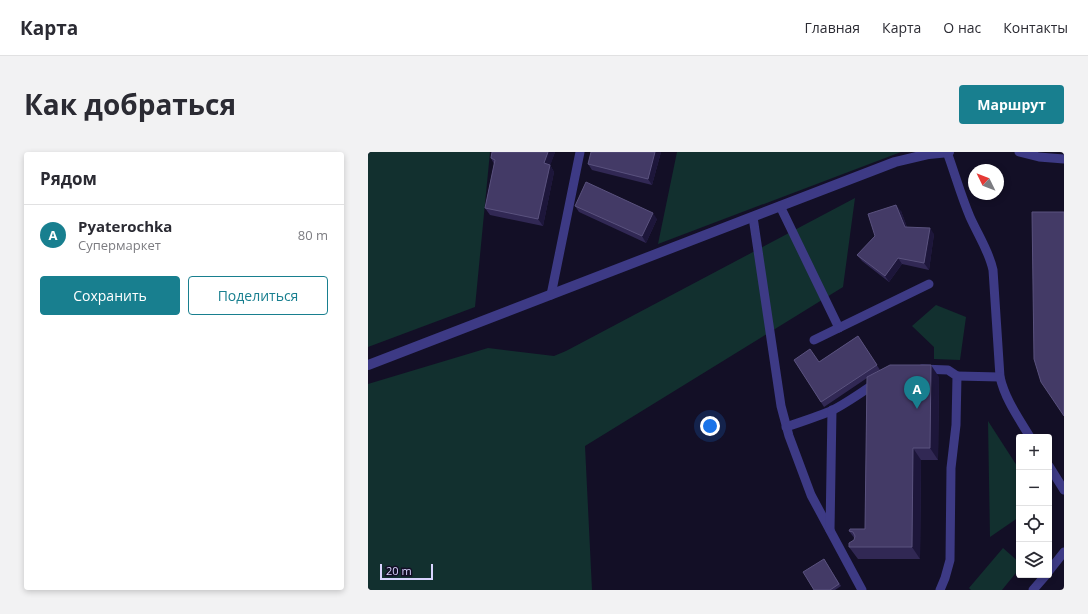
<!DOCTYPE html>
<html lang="ru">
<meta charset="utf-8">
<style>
:root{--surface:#fff;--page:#f2f2f3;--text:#2b2b33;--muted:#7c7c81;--line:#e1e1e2;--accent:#187f8f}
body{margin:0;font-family:"Open Sans",sans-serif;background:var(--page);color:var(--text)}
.controls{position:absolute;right:12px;bottom:12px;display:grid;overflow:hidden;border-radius:4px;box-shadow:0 2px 6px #0003}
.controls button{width:36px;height:36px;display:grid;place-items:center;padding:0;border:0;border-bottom:1px solid var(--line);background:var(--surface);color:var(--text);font:20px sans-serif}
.compass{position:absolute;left:600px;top:12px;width:36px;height:36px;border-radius:50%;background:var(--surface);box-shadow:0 2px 6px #0003;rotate:313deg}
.scale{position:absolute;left:12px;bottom:10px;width:53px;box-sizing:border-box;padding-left:4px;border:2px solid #d9d4ff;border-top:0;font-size:11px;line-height:14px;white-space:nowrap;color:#d9d4ff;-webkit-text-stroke:3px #130f26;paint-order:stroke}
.you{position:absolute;left:342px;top:274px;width:14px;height:14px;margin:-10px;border:3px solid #fff;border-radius:50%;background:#1a73e8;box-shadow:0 0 0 6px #1a73e833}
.badge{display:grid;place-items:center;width:26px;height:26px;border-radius:50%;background:var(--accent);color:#fff;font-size:13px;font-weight:700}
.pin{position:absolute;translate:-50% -33px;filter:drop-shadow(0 1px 2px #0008)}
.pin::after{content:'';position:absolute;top:21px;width:14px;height:12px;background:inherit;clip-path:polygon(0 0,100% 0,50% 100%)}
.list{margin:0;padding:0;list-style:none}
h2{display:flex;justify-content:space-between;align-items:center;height:52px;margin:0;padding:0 16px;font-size:17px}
h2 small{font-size:13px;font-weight:400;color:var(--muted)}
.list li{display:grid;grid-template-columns:26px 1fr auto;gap:12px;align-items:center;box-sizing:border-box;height:60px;padding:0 16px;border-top:1px solid var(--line)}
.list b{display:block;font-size:15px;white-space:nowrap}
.list p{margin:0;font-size:13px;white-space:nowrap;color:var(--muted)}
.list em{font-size:13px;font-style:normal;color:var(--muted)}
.actions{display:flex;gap:8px;padding:12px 16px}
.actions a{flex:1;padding:9px 0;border:1px solid var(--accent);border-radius:4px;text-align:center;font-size:14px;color:var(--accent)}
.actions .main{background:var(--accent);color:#fff}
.icon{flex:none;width:22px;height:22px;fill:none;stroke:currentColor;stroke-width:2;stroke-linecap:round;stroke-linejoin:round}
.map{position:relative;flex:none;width:696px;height:438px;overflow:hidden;border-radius:4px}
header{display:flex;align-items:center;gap:24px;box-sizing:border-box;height:56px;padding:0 20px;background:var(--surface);border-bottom:1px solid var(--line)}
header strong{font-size:19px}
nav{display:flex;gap:22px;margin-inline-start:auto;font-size:14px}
.intro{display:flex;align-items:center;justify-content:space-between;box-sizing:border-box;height:96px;padding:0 24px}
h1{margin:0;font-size:28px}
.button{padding:10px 18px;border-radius:4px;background:var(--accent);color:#fff;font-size:14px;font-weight:700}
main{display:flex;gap:24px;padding:0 24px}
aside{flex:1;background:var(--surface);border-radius:4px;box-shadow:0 2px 6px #0003}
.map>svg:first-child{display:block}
</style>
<header>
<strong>Карта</strong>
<nav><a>Главная</a><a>Карта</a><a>О нас</a><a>Контакты</a></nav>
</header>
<div class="intro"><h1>Как добраться</h1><a class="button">Маршрут</a></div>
<main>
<aside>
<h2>Рядом<small></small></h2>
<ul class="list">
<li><span class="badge">A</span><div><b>Pyaterochka</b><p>Супермаркет</p></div><em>80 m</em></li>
</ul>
<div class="actions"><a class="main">Сохранить</a><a>Поделиться</a></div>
</aside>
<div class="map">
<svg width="696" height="438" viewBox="0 0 696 438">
<rect width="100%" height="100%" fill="#130f26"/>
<g fill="#12302f">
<path d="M0,0H122L107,155L0,195Z"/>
<path d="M309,0H533L290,92Z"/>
<path d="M487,46L475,135L217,294L224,438H0V232L120,196L186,204L198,199Z"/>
<path d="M568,153L598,165L592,208L566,207V195L544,174Z"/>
<path d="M620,269L651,317V365L622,385Z"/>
<path d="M635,396L651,410V417L634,438H603L601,436Z"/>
</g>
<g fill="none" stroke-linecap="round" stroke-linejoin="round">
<g stroke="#3d3a85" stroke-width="9">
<path d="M579,0C587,22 593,44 602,65C610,83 621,99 625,118L632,225C637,247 650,265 662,285"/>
<path d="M651,0L671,5L696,7"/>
<path d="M412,54L471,176"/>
<path d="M385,65L413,254L421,284L443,343L494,438"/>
<path d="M183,143L212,0"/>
<path d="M446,188L561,132"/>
<path d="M554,217L580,218L589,224L588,273L583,316L582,408L577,426L572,438"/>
<path d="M589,224L632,225"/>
<path d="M418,275C433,270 448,265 463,259C479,251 494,240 509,230"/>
<path d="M681,314L696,338"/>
<path d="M462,378L464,258"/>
<path d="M681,419L696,400"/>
<path d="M665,438L678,423"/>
</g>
<path stroke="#3d3a85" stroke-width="10" d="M0,213L527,10L561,2L581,0"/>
</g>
<g fill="#312854">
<path d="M187,0L182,13L186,20L175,74L122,63L117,56L126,12L123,6Z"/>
<path d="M293,0L284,33L224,18L220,12Z"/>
<path d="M207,54L289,67L278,91L211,60Z"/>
<path d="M533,59L539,75L566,82L561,118L534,112L521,130L494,109L489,103Z"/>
<path d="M490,184L512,218L508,220L571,225L570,308H553L552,407H490L481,395L486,388L487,387L481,379L497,377L499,226L456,255L426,208L451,210Z"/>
<path d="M456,407L473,434L467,438H446Z"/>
</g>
<g fill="#1d163a">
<path d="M180,0H187L181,17L176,11Z"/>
<path d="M287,0H293L284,33L280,27Z"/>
<path d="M182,13L186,20L175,74L170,67Z"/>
<path d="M528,53L533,59L541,81L537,75Z"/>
<path d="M285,61L289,67L278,91L274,84Z"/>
<path d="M562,76L566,82L561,118L556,111Z"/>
<path d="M530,106L534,112L521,130L517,124Z"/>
<path d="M563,213L571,225L570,308L562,296Z"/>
<path d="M545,296L553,308L552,407L544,395Z"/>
</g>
<g fill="#433a66" stroke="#5a527e">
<path d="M124,0H180L176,11L182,13L170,67L117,56L127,8L123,6Z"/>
<path d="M223,0H287L280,27L220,12Z"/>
<path d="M218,30L285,61L274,84L207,54Z"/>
<path d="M528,53L537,75L562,76L556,111L530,106L517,124L489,103L507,84L500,62Z"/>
<path d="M664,60H696V264L673,230L666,207Z"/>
<path d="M490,184L509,213L453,250L426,208L442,197L451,210Z"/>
<path d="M522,213H563L562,296H545L544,395H481V391L486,388L487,384L485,380L481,379L482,377H497L499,225Z"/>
<path d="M456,407L471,432L462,438H446L435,420Z"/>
</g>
</svg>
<div class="controls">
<button>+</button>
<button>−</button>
<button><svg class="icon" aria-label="locate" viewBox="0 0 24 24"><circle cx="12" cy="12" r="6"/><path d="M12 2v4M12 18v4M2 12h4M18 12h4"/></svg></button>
<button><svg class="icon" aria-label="layers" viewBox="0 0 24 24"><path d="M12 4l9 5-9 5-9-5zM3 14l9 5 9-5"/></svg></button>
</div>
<svg class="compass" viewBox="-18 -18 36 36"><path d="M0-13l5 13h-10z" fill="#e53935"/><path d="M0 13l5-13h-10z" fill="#7c7c81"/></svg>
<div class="scale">20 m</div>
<div class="you"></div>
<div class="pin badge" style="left:549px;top:257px">A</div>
</div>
</main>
